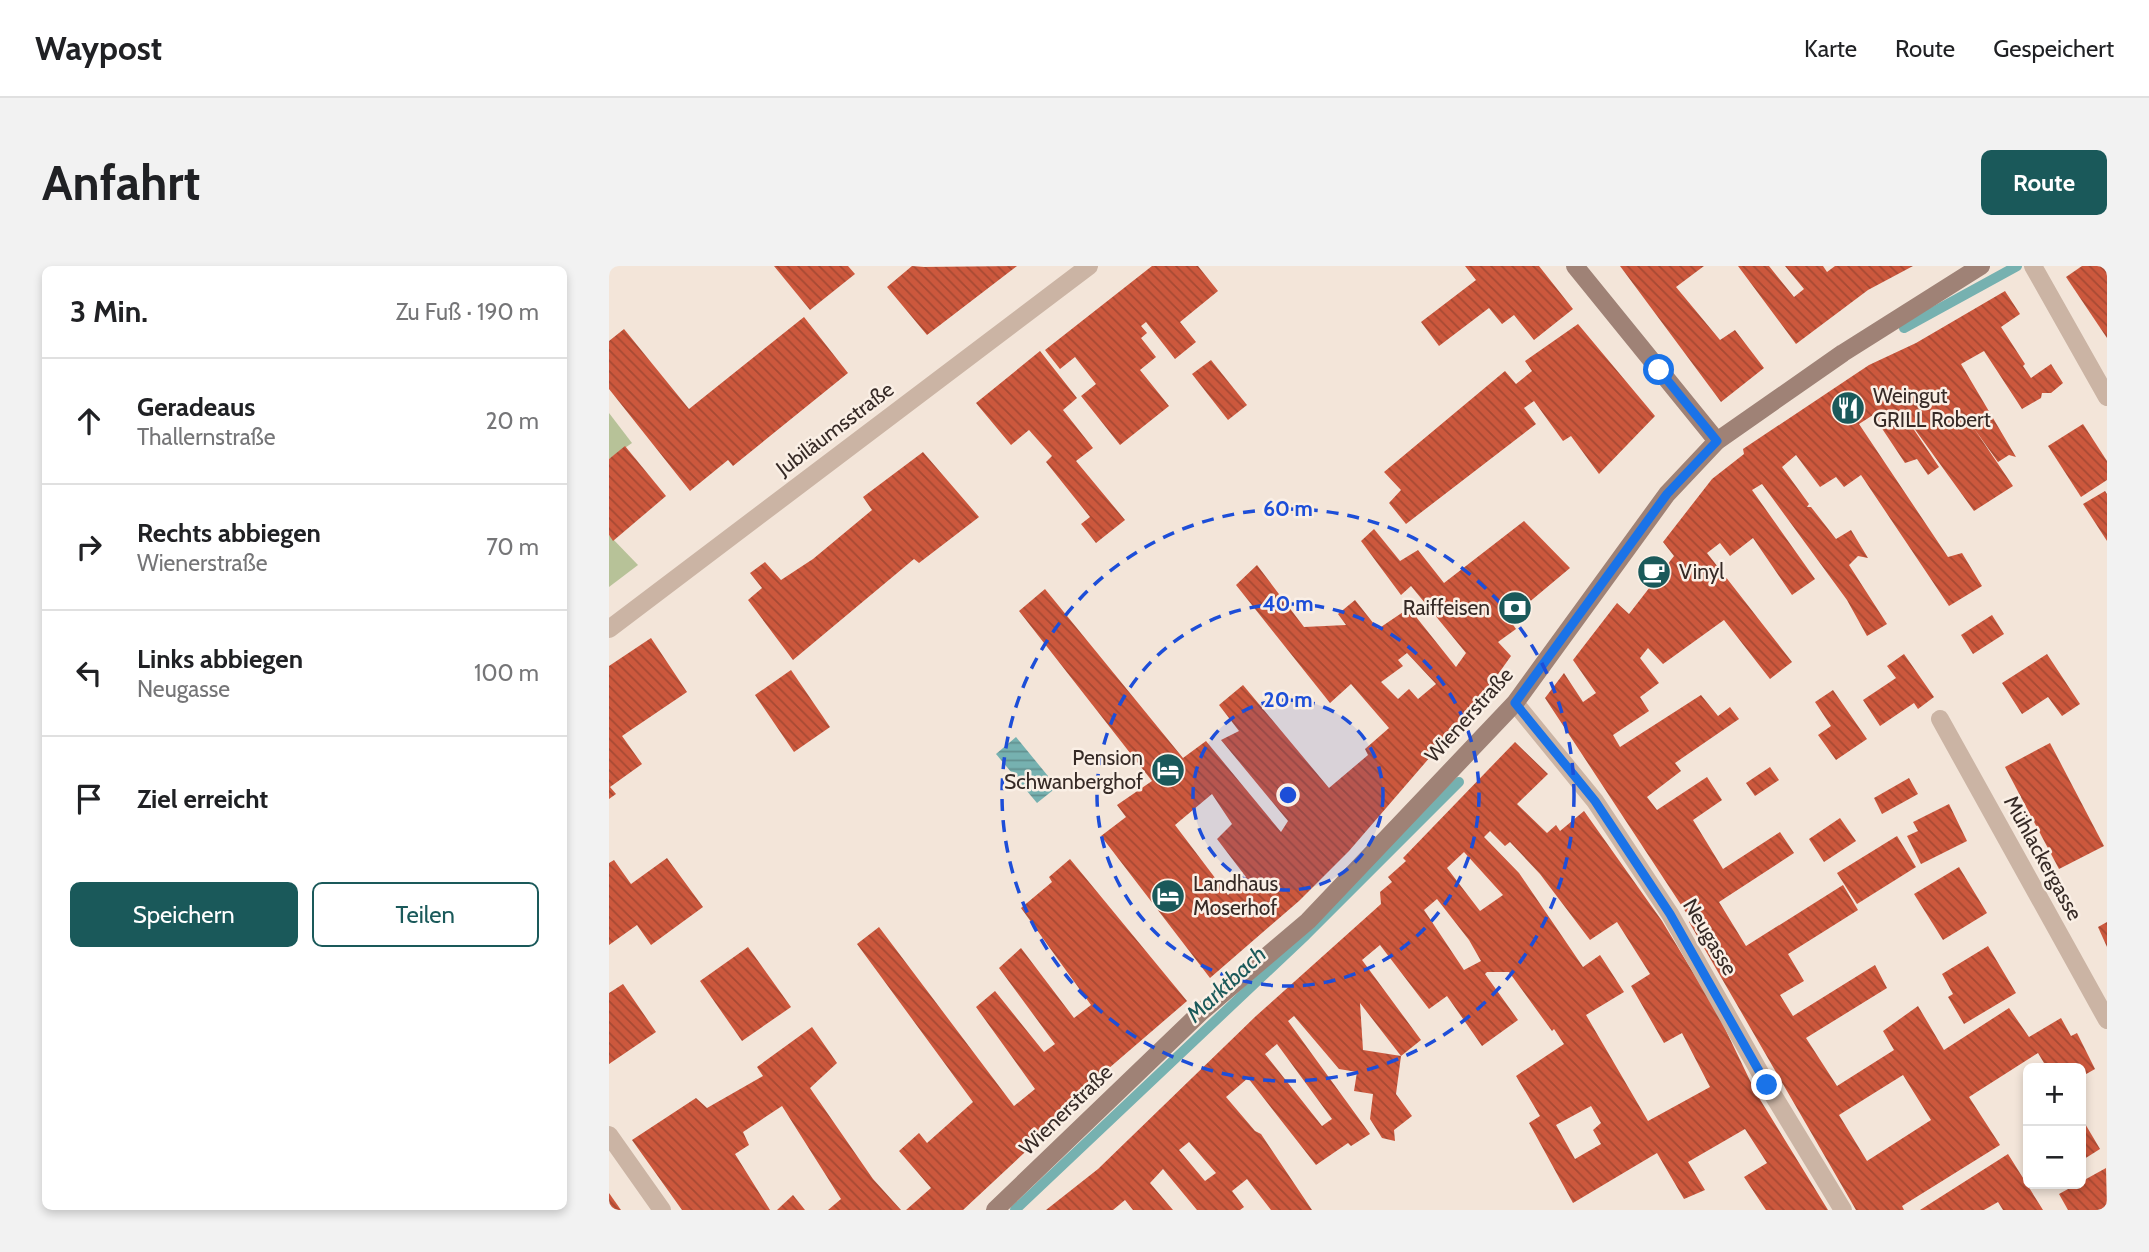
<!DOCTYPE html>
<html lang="de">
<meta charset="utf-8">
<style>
:root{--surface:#fff;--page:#f2f2f2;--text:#202124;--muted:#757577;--line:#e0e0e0;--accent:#1a595a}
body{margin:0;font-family:Cabin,sans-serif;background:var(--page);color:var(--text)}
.controls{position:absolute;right:21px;bottom:21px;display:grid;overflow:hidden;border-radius:10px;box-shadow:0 4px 10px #0003}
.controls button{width:63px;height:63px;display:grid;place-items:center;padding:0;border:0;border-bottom:2px solid var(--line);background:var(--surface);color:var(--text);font:35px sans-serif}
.stop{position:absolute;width:21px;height:21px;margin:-16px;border:5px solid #1a73e8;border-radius:50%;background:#fff}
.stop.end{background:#1a73e8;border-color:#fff;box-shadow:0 2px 7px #0008}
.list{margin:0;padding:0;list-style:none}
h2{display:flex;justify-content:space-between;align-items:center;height:91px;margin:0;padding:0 28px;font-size:30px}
h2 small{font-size:23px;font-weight:400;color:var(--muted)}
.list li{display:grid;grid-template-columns:46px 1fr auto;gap:21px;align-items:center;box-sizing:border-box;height:126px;padding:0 28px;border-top:2px solid var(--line)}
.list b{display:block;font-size:26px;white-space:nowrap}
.list p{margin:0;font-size:23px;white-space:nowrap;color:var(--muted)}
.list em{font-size:23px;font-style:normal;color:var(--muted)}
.actions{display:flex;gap:14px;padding:21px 28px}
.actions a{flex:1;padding:16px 0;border:2px solid var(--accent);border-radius:10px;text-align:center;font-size:24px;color:var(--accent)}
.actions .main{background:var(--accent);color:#fff}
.icon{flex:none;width:38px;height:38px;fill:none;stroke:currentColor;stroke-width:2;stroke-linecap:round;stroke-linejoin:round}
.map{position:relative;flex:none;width:1498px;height:944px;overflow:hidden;border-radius:10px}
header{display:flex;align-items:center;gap:42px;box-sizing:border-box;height:98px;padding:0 35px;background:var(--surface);border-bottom:2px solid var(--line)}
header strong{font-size:33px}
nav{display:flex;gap:38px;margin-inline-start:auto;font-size:24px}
.intro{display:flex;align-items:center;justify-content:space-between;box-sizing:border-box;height:168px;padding:0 42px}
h1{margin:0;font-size:49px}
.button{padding:18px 32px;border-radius:10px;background:var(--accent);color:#fff;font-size:24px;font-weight:700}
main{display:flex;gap:42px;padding:0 42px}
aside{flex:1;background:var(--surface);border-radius:10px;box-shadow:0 4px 10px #0003}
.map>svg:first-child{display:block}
</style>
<header>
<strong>Waypost</strong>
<nav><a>Karte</a><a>Route</a><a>Gespeichert</a></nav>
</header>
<div class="intro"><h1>Anfahrt</h1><a class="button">Route</a></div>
<main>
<aside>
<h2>3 Min.<small>Zu Fuß · 190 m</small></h2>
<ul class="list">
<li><svg class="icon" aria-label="ahead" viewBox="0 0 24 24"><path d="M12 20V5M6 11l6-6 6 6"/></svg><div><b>Geradeaus</b><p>Thallernstraße</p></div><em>20 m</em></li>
<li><svg class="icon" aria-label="right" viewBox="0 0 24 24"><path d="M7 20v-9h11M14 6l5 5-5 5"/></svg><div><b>Rechts abbiegen</b><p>Wienerstraße</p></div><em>70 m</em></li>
<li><svg class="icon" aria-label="left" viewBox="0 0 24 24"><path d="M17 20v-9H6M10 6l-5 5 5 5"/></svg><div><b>Links abbiegen</b><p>Neugasse</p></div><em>100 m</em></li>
<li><svg class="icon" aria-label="arrive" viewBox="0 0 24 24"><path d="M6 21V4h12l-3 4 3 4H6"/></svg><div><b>Ziel erreicht</b></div></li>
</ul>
<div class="actions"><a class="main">Speichern</a><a>Teilen</a></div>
</aside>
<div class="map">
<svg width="1498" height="944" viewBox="0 0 1498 944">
<defs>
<pattern id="water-rules" width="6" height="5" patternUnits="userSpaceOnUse" patternTransform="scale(1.75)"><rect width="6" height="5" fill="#76b1b0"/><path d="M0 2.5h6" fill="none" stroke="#62908f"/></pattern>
<pattern id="building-back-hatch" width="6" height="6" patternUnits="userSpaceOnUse" patternTransform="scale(1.75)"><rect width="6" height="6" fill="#cc583d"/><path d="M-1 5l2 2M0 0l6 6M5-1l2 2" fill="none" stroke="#a64933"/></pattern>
</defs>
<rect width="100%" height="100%" fill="#f3e5d9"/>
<g fill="#b7c298">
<path d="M0,147L23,177L0,193Z"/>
<path d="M0,269L29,299L0,321Z"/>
</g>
<path fill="url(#water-rules)" d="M407,471L448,521L428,537L387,488Z"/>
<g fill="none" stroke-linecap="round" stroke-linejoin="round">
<g stroke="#76b1b0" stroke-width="10">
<path d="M1295,62L1408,0"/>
<path d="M406,944L697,669L850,516"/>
</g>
</g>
<g fill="url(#building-back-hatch)" fill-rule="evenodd">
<path d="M165,0H239L246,8L201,44Z"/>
<path d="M303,0L315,1L408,0L318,69L278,21Z"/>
<path d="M543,0H589L609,25L571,56L587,76L566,93L537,56L532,60L538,67L532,72L547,91L531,104L560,140L511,179L472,130L487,118L466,91L451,103L436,84Z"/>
<path d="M856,0H930L964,43L925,74L905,49L893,58L880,42L830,80L812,56L867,14Z"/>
<path d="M1011,0H1095L1067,21L1111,74L1126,64L1155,102L1112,136Z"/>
<path d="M1129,0H1160L1185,31L1195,23L1176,0H1214L1218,6L1226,0H1304L1259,24L1187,78Z"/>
<path d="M1473,0H1498V72L1457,11Z"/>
<path d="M1396,25L1411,48L1392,61L1416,98L1414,100L1422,112L1442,98L1454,117L1442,127H1433L1432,132L1413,143L1375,85L1352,98L1407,191L1400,189L1389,196L1364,161L1404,220L1365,245L1289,140L1330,201L1319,209L1308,193L1296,197L1264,149L1250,158L1339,291L1353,287L1373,320L1340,340L1252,209L1235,221L1227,211L1211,221L1187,189L1173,201L1200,238L1198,241H1202L1227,273L1242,264L1259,292L1249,290L1240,299L1278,358L1258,370L1238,334L1153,218L1143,224L1206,313L1183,329L1144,272L1121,290L1111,277L1098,287L1183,396L1161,413L1115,354L1054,398L1039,382L1031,392L1050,417L1031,431L1040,445L1004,469L1011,481L1092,429L1109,450L1121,441L1130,453L1066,497L1072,505L1038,531L1048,544L1098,511L1113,534L1084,554L1114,603L1171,566L1185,587L1110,636L1137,680L1234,619L1249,644L1179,688L1195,715L1171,729L1184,750L1266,699L1278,722L1197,772L1228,820L1285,784L1274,765L1309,740L1335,784L1400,742L1420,771L1452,752L1462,770L1468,767L1486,803L1472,811V802H1438L1429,787L1360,831L1391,879L1293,940L1295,944H1247L1080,656L1082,654L936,432L955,407L974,436L987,427L964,394L1008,337L1020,348L1065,290L1054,276L1103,213L1135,188L1134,183L1260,99L1307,77ZM1294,809L1322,854L1258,895L1230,849Z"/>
<path d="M195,51L239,107L124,200L119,194L81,225L0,123V75L15,63L80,143Z"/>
<path d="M969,58L1046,150L990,208L962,170L954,175L925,135L915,142L927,158L797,258L780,237L792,224L775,206L896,105L907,118L923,105L916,95Z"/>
<path d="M431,85L468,132L454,144L484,182L467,195L516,254L487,277L472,258L481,251L437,196L443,190L420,164L402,179L367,137Z"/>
<path d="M602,94L638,139L619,154L583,108Z"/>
<path d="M1474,158L1498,195V214L1472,231L1439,180Z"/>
<path d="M16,180L57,230L4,275L0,269V193Z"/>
<path d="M314,186L370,251L310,297L305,293L184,394L139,334L153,322L141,307L156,296L172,314L204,293L263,244L254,231Z"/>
<path d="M1496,225L1498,228V275L1474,238Z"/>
<path d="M915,255L961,302L900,353L907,363L889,376L902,390L872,432L740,585L690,635L601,712L492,570L517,551L508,539L543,515L410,345L436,323L574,492L597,475L672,566L679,555L612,474L630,465L610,439L634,419L720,522L759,489L756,483L780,462L742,418L721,437L627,319L648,299L695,361L737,359L729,348L746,334L769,363L800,342L847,401L857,387L802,320L792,329L752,275L765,263L791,295L809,284L835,317ZM798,387L827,418L809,433L800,423L789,433L772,416L794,400L789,394ZM603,528L623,558L608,573L637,611L619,629L566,559Z"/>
<path d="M1383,349L1395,368L1364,388L1352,369Z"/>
<path d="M42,372L78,426L13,470L33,498L1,521L7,528L0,533V400Z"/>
<path d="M1295,388L1325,431L1309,443L1305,437L1271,460L1254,434L1287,412L1278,400Z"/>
<path d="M1438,388L1471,438L1453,450L1439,431L1413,448L1393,417Z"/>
<path d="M182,404L221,461L185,486L146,429Z"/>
<path d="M1224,424L1258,473L1227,494L1209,469L1222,460L1206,436Z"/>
<path d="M906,476L939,508L908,538L938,567L947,559L951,565L975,545L1053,655L1108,746L1147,827L1219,944H1157L1135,911L1158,897L1136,863L1079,896L1096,924L1075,933L1048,887L964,937L920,857L931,850L907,810L955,778L945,763L943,765L900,706H878L876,708L909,754L873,780L838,730L820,743L771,679L753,694L812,774L792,790L751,737L754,784L792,790L787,828L803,850L785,864L786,875L773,872L761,853L764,828L745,825L748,806L730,803L685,750L679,755L761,868L742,880L739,877L707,899L639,812L617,831L646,865L652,868L703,944H662L638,913L623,925L635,941L631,944H588L554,903L541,917L564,944H524L516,934L504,944H437L489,903L647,750L772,638L771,626L783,616L779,611L797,595L794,592ZM881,565L896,580L901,576L931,608L981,674L1008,656L1041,708L1022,720L1055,777L1073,767L1101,821L1039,855L977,749L1015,726L991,689L974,701L910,607L875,571ZM855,586L894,629L871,645L838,602ZM828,633L860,674L872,695L855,704L815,644ZM668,778L723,853L713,860L656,788ZM982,840L992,857L984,864L992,878L966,893L947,859ZM580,876L607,907L596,915L570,884Z"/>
<path d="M1441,477L1495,580L1450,603L1396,501Z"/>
<path d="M1161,501L1170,514L1146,530L1137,517Z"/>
<path d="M1300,512L1309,528L1273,548L1265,532Z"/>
<path d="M1340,538L1358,575L1312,598L1298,570L1309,565L1304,556Z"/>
<path d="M1231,552L1247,575L1215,596L1200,573Z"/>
<path d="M1288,570L1307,601L1248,638L1228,607Z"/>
<path d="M58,592L94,641L42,679L28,659L0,679V597L5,594L22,618Z"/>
<path d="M461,593L578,735L478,821L443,861L354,944H297L322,922L290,885L310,867L318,877L364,836L248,678L270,661L405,840L426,823L367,741L386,725L435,786L446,778L390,702L412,682L465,752L482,739L412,642L443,616L440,611Z"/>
<path d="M1350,601L1378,647L1334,674L1305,628Z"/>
<path d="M1498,656V681L1489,661Z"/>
<path d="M1379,680L1407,727L1355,758L1339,731L1344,728L1333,708Z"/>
<path d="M139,681L182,741L133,775L91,715Z"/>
<path d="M14,718L47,766L0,798V727Z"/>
<path d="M203,761L228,797L201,822L264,913L292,944H219L232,933L173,840L134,866L140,879L126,888L161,944H73L23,874L87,832L98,842L154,810L148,801Z"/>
<path d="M1472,851L1491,883L1472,895Z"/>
<path d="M1399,888L1434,944H1394L1389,936L1375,944H1311Z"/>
<path d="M1497,902L1498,944H1459L1450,928Z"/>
<path d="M0,927L12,944H0Z"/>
<path d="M184,929L196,944H168Z"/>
</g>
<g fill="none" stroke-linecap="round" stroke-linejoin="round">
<g stroke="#cbb4a4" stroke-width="18">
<path d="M1424,0L1498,131"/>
<path d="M0,363L480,0"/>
<path d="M906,437L986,535L1061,648L1158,819L1234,944"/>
<path d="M1331,453L1498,754"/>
<path d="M0,869L53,944"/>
</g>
<g stroke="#9f8276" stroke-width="18">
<path d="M966,0L1108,175"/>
<path d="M386,944L591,747L699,655L906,437L1058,228L1108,175L1234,87L1372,0"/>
</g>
</g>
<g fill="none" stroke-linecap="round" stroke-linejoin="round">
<path stroke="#1a73e8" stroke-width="9" d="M1050,104L1108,175L1058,228L906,437L986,535L1061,648L1158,819"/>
</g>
<circle cx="679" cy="529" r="95" fill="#1d4ed8" fill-opacity=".12"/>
<g fill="none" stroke="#1d4ed8" stroke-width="3.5" stroke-dasharray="12 9">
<circle cx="679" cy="529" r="95"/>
<circle cx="679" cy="529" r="191"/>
<circle cx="679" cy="529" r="286"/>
</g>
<defs>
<g id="restaurant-disc" transform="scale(1.75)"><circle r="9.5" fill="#1a595a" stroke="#faefe5"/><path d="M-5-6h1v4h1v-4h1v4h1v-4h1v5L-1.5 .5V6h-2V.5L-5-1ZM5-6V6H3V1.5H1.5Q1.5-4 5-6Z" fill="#fff"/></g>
<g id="cafe-disc" transform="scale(1.75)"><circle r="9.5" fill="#1a595a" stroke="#faefe5"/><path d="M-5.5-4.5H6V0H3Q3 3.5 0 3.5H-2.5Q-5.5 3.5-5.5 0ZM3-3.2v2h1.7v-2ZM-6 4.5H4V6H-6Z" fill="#fff"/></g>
<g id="bank-disc" transform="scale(1.75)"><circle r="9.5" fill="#1a595a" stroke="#faefe5"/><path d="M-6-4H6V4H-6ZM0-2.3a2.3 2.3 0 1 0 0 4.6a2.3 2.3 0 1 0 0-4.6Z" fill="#fff"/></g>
<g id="hotel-disc" transform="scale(1.75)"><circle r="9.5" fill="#1a595a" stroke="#faefe5"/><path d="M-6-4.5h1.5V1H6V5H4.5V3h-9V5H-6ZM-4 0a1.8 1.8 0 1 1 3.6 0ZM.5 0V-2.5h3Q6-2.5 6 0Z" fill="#fff"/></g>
</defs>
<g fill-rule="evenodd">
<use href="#restaurant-disc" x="1239" y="142"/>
<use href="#cafe-disc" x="1045" y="306"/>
<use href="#bank-disc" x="906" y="342"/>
<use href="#hotel-disc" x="559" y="504"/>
<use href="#hotel-disc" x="559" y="630"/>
</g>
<g text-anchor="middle" stroke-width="5" stroke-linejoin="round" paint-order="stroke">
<g font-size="21" fill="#362a26" stroke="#faefe5" text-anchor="start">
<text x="1264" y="137">Weingut<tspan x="1264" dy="24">GRILL Robert</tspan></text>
<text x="1070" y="313">Vinyl</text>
<text x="881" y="349" text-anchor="end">Raiffeisen</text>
<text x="534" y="499" text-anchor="end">Pension<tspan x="534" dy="24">Schwanberghof</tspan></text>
<text x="584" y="625">Landhaus<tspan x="584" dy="24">Moserhof</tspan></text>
</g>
<g font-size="21" fill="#362a26" stroke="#faefe5">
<text transform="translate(226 163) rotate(-37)" y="7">Jubiläumsstraße</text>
<text transform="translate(860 449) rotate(-48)" y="7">Wienerstraße</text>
<text transform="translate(1434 592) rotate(61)" y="7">Mühlackergasse</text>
<text transform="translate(1101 671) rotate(59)" y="7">Neugasse</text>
<text transform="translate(457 844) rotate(-44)" y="7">Wienerstraße</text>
</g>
<g font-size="23" font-style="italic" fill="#1a595a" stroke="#faefe5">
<text transform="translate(617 718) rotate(-43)" y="8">Marktbach</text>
</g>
</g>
<circle cx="679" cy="529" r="10" fill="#1d4ed8" stroke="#faefe5" stroke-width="3.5"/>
<g font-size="21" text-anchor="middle" font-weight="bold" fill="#1d4ed8" stroke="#faefe5" stroke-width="5" stroke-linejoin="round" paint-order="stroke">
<text x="679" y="250">60 m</text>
<text x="679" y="345">40 m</text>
<text x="679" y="441">20 m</text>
</g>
</svg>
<div class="controls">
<button>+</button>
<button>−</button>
</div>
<div class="stop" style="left:1050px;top:104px"></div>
<div class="stop end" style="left:1158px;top:819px"></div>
</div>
</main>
